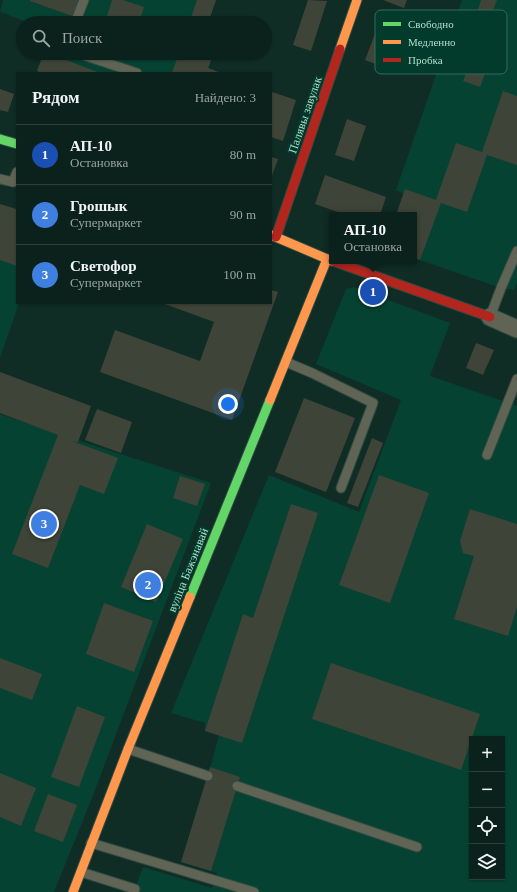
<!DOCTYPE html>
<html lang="ru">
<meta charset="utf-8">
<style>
:root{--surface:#0b221c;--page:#142a25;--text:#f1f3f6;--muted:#9aa4a3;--line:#2b3f3b;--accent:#799f92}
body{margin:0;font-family:"Times New Roman",serif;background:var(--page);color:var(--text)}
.controls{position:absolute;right:12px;bottom:12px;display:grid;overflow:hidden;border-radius:0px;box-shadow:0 1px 3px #0004}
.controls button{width:36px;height:36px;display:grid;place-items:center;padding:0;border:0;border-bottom:1px solid var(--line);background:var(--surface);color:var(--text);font:20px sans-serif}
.you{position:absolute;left:228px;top:404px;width:14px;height:14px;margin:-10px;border:3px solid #fff;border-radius:50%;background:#1a73e8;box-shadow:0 0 0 6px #1a73e833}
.badge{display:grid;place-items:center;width:26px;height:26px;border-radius:50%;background:var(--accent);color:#fff;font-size:13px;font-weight:700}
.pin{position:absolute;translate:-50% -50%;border:2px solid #fff;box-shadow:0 1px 4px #0006}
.popup{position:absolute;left:329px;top:212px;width:88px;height:52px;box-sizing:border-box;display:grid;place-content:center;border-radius:0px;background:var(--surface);filter:drop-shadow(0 1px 3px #0005);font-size:13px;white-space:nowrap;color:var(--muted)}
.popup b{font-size:15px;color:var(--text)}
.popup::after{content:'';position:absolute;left:50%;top:100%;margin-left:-8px;border:8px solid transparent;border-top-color:var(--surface)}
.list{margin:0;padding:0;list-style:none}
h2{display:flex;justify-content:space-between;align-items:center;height:52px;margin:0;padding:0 16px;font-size:17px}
h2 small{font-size:13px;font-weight:400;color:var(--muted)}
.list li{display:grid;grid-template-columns:26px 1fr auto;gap:12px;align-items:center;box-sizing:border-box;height:60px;padding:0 16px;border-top:1px solid var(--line)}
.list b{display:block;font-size:15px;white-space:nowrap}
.list p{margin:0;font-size:13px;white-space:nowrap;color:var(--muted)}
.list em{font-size:13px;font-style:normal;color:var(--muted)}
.icon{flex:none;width:22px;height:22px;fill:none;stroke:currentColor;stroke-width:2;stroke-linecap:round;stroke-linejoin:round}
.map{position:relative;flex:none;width:517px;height:892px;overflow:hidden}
.search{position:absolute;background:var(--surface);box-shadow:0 1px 3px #0004;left:16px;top:16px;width:256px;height:44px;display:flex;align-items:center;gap:10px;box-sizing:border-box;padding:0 14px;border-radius:22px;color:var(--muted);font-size:15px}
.panel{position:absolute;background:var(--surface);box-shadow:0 1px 3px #0004;left:16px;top:72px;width:256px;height:232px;border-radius:0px}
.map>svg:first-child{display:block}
</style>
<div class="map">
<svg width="517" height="892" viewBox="0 0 517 892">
<rect width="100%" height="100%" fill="#0f2d25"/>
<g fill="#064232" fill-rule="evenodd">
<path d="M3,0H216L208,23H30L0,12Z"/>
<path d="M462,0H517V283L514,290L501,288L414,258V215H396L404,194L396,190Z"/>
<path d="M43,53H214L208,68L219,72L218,73H42L37,71Z"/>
<path d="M0,204L16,209L17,205V303H19L0,358Z"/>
<path d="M354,287L450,323L430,376L517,406V892H134L143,867L212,888L217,873L181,862L208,776L219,735L205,731V723L171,713L269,475L359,512L401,400L316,364L346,289ZM472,739H502V877H472Z"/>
<path d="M0,414L52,432L211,483L90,803L54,892H0Z"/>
</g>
<g fill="#3f4438">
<path d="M30,0H81L75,17L30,1Z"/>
<path d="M112,0H123L144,7L139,23H105Z"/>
<path d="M197,0H216L208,23H189Z"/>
<path d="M308,0L327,1L311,51L293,45Z"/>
<path d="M383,0H407L404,8Z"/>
<path d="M481,0H497L490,18L477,13Z"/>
<path d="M381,18L399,25L383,67L365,60Z"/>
<path d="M477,46L493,52L480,87L463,81Z"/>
<path d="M44,53H48L100,73H42L37,71Z"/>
<path d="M114,53H128L127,58Z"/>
<path d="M179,53H214L208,68L221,73H172Z"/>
<path d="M0,89L14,94L8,112L0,110Z"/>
<path d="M503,91L517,96V165L487,155L467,212L441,203L420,260L414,258V215H396L405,189L436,200L456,143L482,152Z"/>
<path d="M272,92L296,100L283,141L271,137Z"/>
<path d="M347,119L366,126L354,161L335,155Z"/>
<path d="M271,157L278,159L271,179Z"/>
<path d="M325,175L386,197L380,215H346L315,204Z"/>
<path d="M0,204L16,209L17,206V266L0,260Z"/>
<path d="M271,290L278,292L232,420L100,372L115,330L200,361L214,322L162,303H271Z"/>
<path d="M476,343L494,350L483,375L466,368Z"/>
<path d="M0,372L91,406L78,442L72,441L118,458L104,494L80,485L48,568L12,554L58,435L0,413Z"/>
<path d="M304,398L355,418L326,492L275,472Z"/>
<path d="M97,409L132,422L121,453L85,440Z"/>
<path d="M372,438L383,443L358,507L347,503Z"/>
<path d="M379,475L429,493L390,603L339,585Z"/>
<path d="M180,476L205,484L197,506L173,498Z"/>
<path d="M291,504L318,513L242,743L205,731L243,614L253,618Z"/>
<path d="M470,509L517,524V607L508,636L454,619L474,556L463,553L460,541Z"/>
<path d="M147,524L183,539L156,602L121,587Z"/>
<path d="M104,603L153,621L134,672L86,654Z"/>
<path d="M0,658L42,674L32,700L0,688Z"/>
<path d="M331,663L480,714L461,770L312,719Z"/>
<path d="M77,706L105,717L79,787L51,777Z"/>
<path d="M210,767L240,777L211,871L181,862Z"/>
<path d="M0,773L36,788L21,826L0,817Z"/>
<path d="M48,794L77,805L63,842L34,831Z"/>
</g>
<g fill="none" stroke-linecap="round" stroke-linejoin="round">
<g stroke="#2f4a42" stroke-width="11">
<g id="lane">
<path d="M75,23L84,0"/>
<path d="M77,53L137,73"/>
<path d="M0,179L13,182L17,172"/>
<path d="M490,317L501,288L517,251"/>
<path d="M286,362L312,373L373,403L341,488"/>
<path d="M487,455L517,379"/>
<path d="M128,749L208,776"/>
<path d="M237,786L417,847"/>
<path d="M91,843L254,892"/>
<path d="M81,872L135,889"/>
</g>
</g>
<g stroke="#2f4a42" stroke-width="19">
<path id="street" d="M490,317L517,329"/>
</g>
<g stroke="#2f4a42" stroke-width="11">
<g id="fast">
<path d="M0,139L17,144"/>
<path d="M190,597L270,400"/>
</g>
</g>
<g stroke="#2f4a42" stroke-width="11">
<g id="slow">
<path d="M340,49L357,0"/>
<path d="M271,235L332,261"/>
<path d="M270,400L327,259"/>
<path d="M73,892L128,749L190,597"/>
</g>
</g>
<g stroke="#2f4a42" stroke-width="11">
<g id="jam">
<path d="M276,237L340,49"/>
<path d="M333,261L490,317"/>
</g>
</g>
<use href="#lane" stroke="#606454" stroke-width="9"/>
<use href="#street" stroke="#606454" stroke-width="17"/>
<use href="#fast" stroke="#63d668" stroke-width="9"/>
<use href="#slow" stroke="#ff974d" stroke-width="9"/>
<use href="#jam" stroke="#b3261e" stroke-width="9"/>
</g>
<g text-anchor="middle" stroke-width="4" stroke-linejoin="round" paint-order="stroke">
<g font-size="12" fill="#b2ddcc" stroke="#023a2b">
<text transform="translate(305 115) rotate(-71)" y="4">Палявы завулак</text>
<text transform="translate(188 570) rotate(-68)" y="4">вуліца Бажэнавай</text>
</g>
</g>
<rect x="375" y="10" width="132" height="64" rx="6" fill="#023a2b" stroke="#376b5b" stroke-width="1"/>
<rect x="383" y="22" width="18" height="4" fill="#63d668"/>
<rect x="383" y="40" width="18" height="4" fill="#ff974d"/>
<rect x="383" y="58" width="18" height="4" fill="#b3261e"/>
<g font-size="11" fill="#b2ddcc">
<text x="408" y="28">Свободно</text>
<text x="408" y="46">Медленно</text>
<text x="408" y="64">Пробка</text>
</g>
</svg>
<div class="controls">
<button>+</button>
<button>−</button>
<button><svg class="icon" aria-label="locate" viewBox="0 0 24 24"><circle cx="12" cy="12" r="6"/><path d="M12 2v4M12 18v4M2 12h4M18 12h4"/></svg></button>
<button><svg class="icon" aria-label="layers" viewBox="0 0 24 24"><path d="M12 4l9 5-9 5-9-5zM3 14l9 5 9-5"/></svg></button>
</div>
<div class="you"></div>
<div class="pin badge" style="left:373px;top:292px;background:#1a4fb4">1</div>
<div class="popup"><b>АП-10</b>Остановка</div>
<div class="pin badge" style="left:148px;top:585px;background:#3f7fe0">2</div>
<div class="pin badge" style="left:44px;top:524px;background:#3f7fe0">3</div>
<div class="search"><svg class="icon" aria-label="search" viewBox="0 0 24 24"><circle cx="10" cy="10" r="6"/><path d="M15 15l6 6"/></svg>Поиск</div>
<section class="panel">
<h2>Рядом<small>Найдено: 3</small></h2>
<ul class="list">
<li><span class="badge" style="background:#1a4fb4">1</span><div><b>АП-10</b><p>Остановка</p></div><em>80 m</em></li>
<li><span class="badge" style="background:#3f7fe0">2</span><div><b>Грошык</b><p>Супермаркет</p></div><em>90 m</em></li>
<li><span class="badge" style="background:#3f7fe0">3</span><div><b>Светофор</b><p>Супермаркет</p></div><em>100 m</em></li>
</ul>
</section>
</div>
